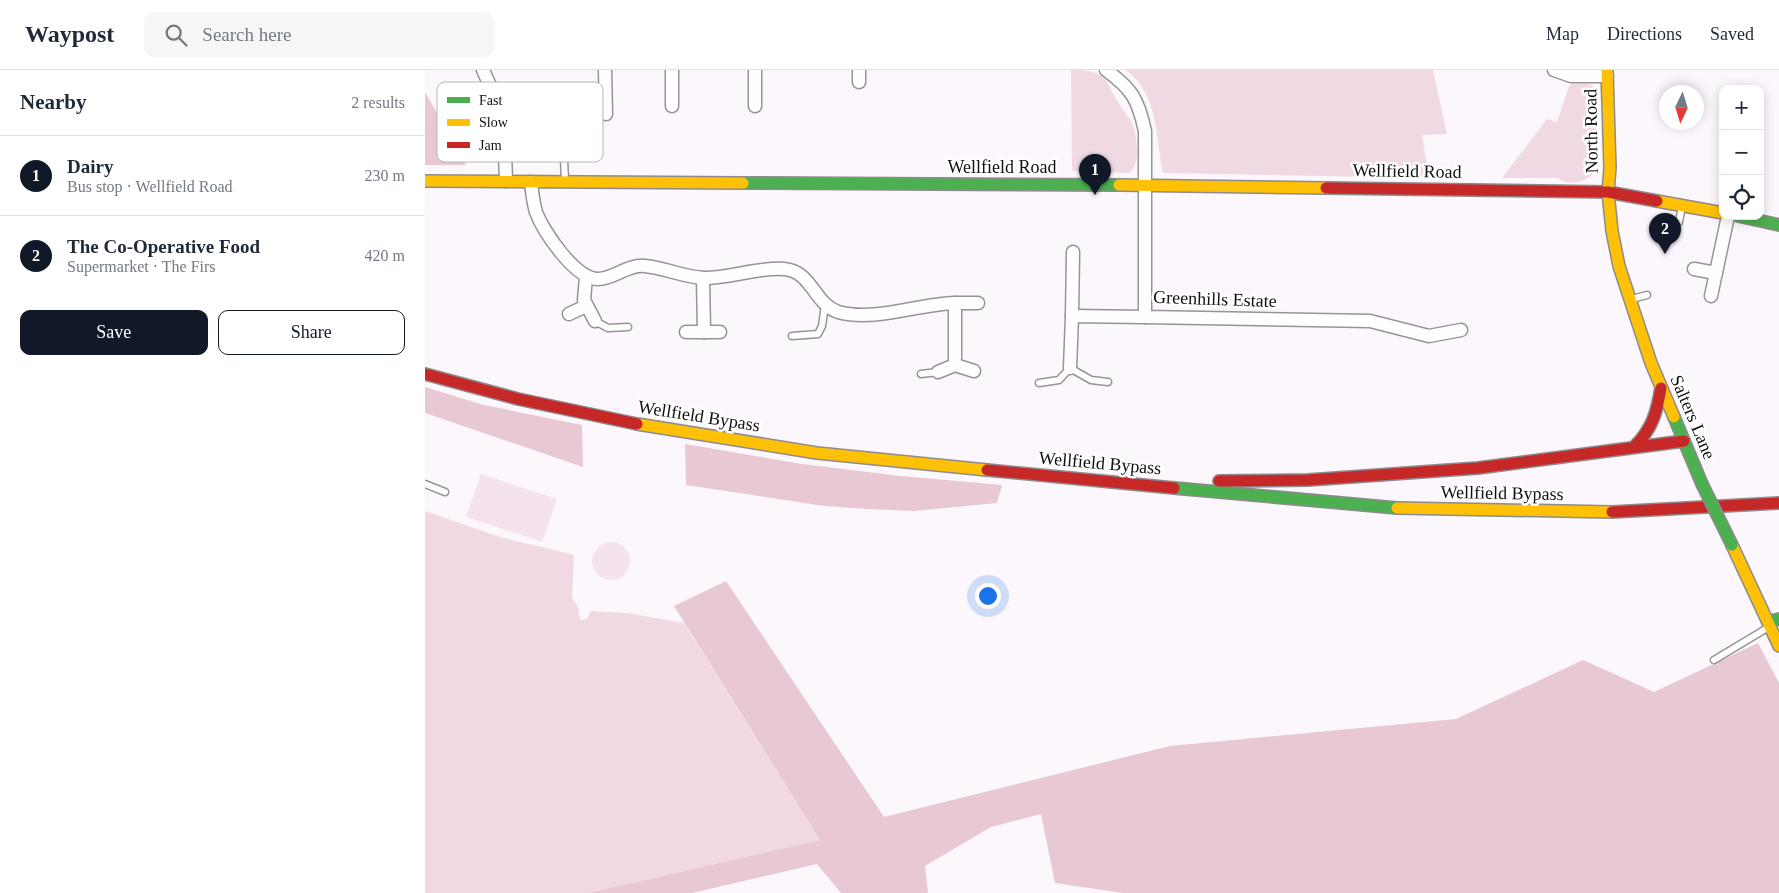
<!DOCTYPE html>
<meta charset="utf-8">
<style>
:root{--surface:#fff;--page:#f6f6f7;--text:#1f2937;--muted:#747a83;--line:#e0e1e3;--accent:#111827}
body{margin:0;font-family:"Times New Roman",serif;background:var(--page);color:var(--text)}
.controls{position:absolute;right:15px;top:15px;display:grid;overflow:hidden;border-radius:10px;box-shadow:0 2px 12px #0003}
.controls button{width:45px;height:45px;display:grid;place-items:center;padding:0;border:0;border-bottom:1px solid var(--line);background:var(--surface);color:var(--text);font:25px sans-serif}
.compass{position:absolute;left:1234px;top:15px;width:45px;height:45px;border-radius:50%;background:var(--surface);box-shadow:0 2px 12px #0003;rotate:184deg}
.you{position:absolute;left:562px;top:525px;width:18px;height:18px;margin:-12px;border:4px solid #fff;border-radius:50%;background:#1a73e8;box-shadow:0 0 0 8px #1a73e833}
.badge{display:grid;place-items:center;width:32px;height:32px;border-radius:50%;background:var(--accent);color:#fff;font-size:16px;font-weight:700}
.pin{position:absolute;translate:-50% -41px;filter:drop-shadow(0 1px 2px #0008)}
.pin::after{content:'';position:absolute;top:26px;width:18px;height:15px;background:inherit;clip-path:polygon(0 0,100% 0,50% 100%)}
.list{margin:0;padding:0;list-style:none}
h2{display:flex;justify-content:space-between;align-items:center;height:65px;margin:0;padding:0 20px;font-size:21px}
h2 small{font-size:16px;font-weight:400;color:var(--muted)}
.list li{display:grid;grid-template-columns:32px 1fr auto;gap:15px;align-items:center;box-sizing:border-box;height:80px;padding:0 20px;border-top:1px solid var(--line)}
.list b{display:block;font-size:19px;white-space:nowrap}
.list p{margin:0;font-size:16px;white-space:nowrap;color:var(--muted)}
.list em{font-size:16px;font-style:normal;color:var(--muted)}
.actions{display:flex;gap:10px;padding:15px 20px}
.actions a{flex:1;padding:11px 0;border:1px solid var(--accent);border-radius:10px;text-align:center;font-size:18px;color:var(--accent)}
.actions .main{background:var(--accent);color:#fff}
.icon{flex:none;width:28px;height:28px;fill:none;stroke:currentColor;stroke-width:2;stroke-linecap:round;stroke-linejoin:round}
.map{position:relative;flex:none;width:1354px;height:823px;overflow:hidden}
header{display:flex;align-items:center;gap:30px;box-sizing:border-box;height:70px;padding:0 25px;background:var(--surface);border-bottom:1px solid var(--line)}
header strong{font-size:24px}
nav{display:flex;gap:28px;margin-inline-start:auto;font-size:18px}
.search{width:350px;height:45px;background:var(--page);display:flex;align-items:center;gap:12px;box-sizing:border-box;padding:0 18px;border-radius:10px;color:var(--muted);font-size:19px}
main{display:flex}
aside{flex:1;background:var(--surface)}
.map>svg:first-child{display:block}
</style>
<header>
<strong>Waypost</strong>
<div class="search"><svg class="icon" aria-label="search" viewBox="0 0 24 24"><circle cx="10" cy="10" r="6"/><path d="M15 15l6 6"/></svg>Search here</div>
<nav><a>Map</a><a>Directions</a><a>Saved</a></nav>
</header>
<main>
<aside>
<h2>Nearby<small>2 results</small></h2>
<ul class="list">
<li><span class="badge">1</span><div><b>Dairy</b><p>Bus stop · Wellfield Road</p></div><em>230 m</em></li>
<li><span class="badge">2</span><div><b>The Co-Operative Food</b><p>Supermarket · The Firs</p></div><em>420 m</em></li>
</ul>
<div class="actions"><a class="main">Save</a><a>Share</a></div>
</aside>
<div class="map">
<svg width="1354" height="823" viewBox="0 0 1354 823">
<rect width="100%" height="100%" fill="#fcf7fc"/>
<g fill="#f0d9e3">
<path d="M646,0C656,0 667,0 676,6C684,11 684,18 689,25C703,52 711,47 712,81C712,91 711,95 705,103L647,101Z"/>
<path d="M701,0H1008L1022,64L997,65L1004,108L738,103C730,66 734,25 701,0Z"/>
<path d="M1147,14H1165L1171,20L1172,98C1166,112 1144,117 1132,108H1077L1122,49L1132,52L1144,16Z"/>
<path d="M0,441L75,467L149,485L147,528L153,537L155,550L162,549L166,541L202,543L259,553L395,770L163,823H0Z"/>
</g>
<g fill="#e7c8d3">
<path d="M0,22L41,95H0Z"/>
<path d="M0,317L59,335L157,355L158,397L0,343Z"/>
<path d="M260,374L377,394L476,406L577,415L572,433L489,441L443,439L399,436L261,415Z"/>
<path d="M301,511L459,747L745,676L1031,649L1158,590L1229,622L1333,573L1354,613V823H698L630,813L616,744L566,757L500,796L503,823H416L392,794L267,823H163L395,770L249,536Z"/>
</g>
<g fill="#f4e3ed">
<path d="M56,404L132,429L117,472L41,447Z"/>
<circle cx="186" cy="491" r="19"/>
</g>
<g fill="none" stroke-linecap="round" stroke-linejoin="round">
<g stroke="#969496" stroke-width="9">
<g id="lane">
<path d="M138,68L140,110"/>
<path d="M1254,152L1257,136"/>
<path d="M1207,229L1222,225"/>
<path d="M170,251L183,258L203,257"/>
<path d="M367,266L393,264L397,256L400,235"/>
<path d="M496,304L513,302"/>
<path d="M614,313L634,310L645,298L666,310L683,312"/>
<path d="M0,414L20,422"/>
<path d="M1289,590L1344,557"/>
</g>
</g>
<g stroke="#969496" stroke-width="15">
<g id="street">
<path d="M58,0L75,38L79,54L81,111"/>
<path d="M180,0L181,44"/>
<path d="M247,0V36"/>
<path d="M330,0V36"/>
<path d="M681,0C707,19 713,29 720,61V247L945,251L1004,266L1036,260"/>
<path d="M1129,0L1146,6H1182"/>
<path d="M434,12V0"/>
<path d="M106,112C107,122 108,132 111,142C118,161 150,209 173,209C189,209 203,194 220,196C240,198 259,207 279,208C306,208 333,197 359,199C387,201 389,234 413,242C451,252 492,234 530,233V295"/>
<path d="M1269,199L1291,203"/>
<path d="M161,207L159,230L170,251"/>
<path d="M278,208L279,262"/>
<path d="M1286,226L1303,146"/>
<path d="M530,233H553"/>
<path d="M144,244L161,236"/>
<path d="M647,246L648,182"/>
<path d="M261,262H295"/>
<path d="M645,298L647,246L720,247"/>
<path d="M513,302L530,295L549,301"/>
</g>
</g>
<g stroke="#8d8b8d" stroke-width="14">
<g id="fast">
<path d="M318,113L694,115"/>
<path d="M1313,146L1354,155"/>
<path d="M1249,347L1277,414"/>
<path d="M749,418L972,438"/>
<path d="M1343,552L1354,549"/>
</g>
</g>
<g stroke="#8d8b8d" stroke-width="14">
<g id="slow">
<path d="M1182,0L1185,98L1183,122L1187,161L1194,196L1226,293L1249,347"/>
<path d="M0,111L318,113"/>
<path d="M694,115L901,118"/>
<path d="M1232,131L1298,143"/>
<path d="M212,354L392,383L562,400"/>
<path d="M972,438L1187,442"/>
<path d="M1307,475L1354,576"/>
</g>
</g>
<g stroke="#8d8b8d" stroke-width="14">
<g id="jam">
<path d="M901,118L1183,122L1232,131"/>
<path d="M0,304L93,329L212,354"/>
<path d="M1210,376C1227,359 1232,342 1236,318"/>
<path d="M562,400L749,418"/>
<path d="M794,411L883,410L1053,398L1259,371"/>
<path d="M1187,442L1354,433"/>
</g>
</g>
<use href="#lane" stroke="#fffeff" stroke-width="6"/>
<use href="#street" stroke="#fffeff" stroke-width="12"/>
<use href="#fast" stroke="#4caf50" stroke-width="11"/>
<use href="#slow" stroke="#ffc107" stroke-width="11"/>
<use href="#jam" stroke="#c62828" stroke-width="11"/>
<g stroke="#8d8b8d" stroke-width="14" stroke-linecap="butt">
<path id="fast-bridge" d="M1277,414L1307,475"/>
</g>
<use href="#fast-bridge" stroke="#4caf50" stroke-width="11"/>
</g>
<g text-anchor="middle" stroke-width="5" stroke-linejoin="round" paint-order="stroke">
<g font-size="18" fill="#101010" stroke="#fff">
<text transform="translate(1166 61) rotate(-91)" y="6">North Road</text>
<text x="577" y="103">Wellfield Road</text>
<text transform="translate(982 101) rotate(1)" y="6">Wellfield Road</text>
<text transform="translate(790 229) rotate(2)" y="6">Greenhills Estate</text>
<text transform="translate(274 346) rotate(9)" y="6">Wellfield Bypass</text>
<text transform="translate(1268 347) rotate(67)" y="6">Salters Lane</text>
<text transform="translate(675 393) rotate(5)" y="6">Wellfield Bypass</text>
<text transform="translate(1077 423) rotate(1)" y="6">Wellfield Bypass</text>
</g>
</g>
<rect x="12" y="12" width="166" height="80" rx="8" fill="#fff" stroke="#b7b7b7" stroke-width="1"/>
<rect x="22" y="27" width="23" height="6" fill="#4caf50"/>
<rect x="22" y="49" width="23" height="7" fill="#ffc107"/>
<rect x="22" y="72" width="23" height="6" fill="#c62828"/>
<g font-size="14" fill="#101010">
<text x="54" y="35">Fast</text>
<text x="54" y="57">Slow</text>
<text x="54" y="80">Jam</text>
</g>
</svg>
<div class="controls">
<button>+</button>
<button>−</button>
<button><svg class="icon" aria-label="locate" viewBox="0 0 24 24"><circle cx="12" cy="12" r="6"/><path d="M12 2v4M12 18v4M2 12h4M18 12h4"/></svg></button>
</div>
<svg class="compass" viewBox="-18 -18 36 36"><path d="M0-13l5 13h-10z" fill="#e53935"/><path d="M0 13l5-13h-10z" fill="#747a83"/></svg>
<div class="you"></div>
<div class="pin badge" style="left:670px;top:125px">1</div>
<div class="pin badge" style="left:1240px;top:184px">2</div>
</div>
</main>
